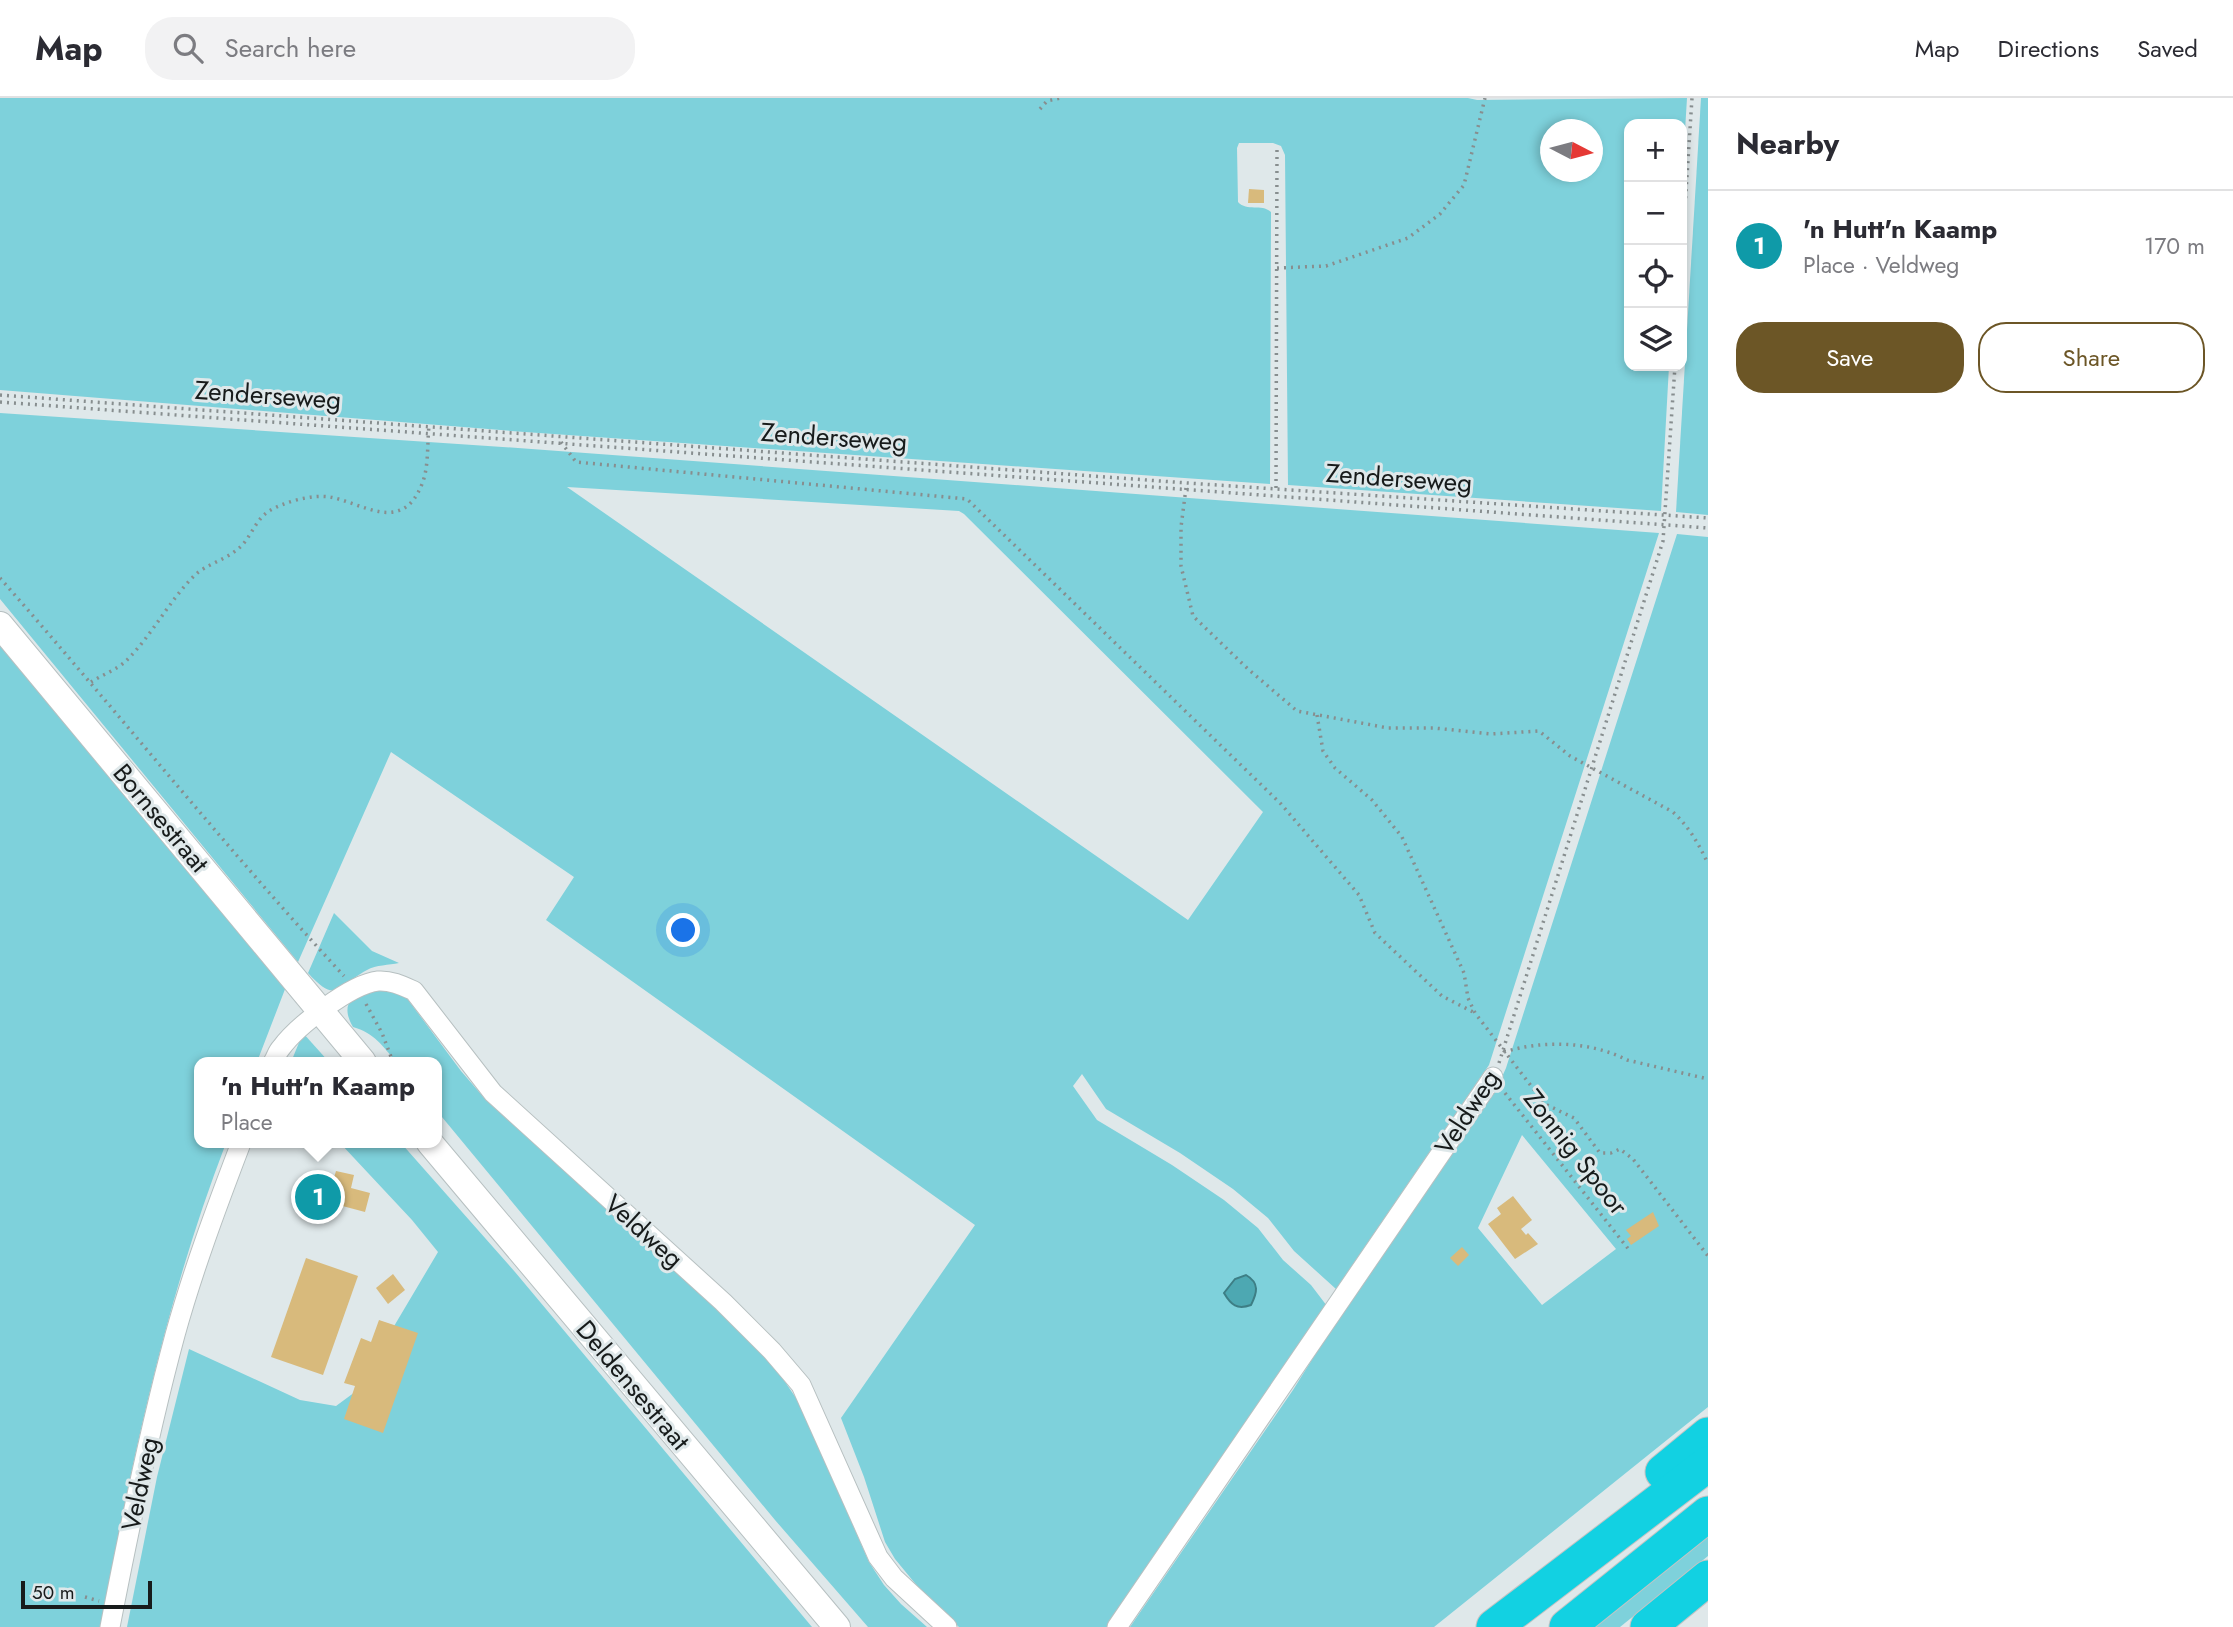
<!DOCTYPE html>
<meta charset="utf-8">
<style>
:root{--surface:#fff;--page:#f2f2f3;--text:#2b2b33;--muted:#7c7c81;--line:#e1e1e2;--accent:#6c5626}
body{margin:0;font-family:Jost,sans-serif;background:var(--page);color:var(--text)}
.controls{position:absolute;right:21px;top:21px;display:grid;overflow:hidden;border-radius:14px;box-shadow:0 4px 10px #0003}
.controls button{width:63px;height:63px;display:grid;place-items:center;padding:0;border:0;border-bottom:2px solid var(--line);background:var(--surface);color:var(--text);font:35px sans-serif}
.compass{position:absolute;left:1540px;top:21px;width:63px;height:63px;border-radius:50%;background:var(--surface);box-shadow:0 4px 10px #0003;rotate:96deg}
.scale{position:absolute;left:21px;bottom:18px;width:131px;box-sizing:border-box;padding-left:7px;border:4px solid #171b1b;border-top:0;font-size:19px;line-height:24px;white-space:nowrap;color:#171b1b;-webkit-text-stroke:5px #dfe8ea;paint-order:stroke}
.you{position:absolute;left:684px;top:833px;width:24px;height:24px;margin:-18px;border:5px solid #fff;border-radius:50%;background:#1a73e8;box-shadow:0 0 0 10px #1a73e833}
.badge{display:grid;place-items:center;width:46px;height:46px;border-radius:50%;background:var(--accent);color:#fff;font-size:23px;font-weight:700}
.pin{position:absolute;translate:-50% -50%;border:4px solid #fff;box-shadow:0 2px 7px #0006}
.popup{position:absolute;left:194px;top:959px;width:248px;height:91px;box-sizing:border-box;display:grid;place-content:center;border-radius:14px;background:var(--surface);filter:drop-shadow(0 2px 5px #0005);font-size:23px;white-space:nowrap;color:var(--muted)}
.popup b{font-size:26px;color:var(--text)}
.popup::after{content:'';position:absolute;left:50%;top:100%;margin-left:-14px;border:14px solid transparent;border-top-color:var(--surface)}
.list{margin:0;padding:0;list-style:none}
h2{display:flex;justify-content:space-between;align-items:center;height:91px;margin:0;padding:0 28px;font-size:30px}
h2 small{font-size:23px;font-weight:400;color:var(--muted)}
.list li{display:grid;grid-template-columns:46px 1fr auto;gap:21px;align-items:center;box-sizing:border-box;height:112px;padding:0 28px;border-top:2px solid var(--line)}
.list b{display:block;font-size:26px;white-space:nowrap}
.list p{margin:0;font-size:23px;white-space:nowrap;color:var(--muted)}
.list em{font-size:23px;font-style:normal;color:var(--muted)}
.actions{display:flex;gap:14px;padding:21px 28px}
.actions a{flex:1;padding:16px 0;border:2px solid var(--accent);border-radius:28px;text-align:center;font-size:24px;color:var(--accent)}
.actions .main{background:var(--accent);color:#fff}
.icon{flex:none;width:38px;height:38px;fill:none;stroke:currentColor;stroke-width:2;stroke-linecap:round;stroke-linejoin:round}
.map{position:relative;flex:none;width:1708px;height:1529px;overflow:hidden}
header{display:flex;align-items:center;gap:42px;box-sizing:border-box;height:98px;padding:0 35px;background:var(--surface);border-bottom:2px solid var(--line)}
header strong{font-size:33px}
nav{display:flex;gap:38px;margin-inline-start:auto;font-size:24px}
.search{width:490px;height:63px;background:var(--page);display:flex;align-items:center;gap:18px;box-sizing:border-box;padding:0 24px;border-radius:28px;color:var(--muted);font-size:26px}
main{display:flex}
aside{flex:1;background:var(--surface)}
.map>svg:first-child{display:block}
</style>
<header>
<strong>Map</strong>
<div class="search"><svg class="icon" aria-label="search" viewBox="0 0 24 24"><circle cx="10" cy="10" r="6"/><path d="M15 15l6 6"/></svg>Search here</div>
<nav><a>Map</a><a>Directions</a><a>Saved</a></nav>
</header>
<main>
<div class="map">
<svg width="1708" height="1529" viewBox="0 0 1708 1529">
<rect width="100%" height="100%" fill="#dfe8ea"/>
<g fill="#7ed1db" fill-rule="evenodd">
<path d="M0,0H1468L1477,2L1687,0L1682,82V26H1629V268H1669L1661,413L1288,387L1285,57L1281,48L1273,45H1239L1237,50L1238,104C1247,114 1261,105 1271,114L1270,386L525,334L0,292ZM1550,32H1592V74H1550Z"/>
<path d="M1701,0H1708V417L1676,414Z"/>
<path d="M0,315L518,350L1659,435L1489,967L1336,1191L1294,1153L1268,1120L1233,1091L1180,1055L1106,1011L1082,976L1073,988L1097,1022L1172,1067L1224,1102L1258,1130L1283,1162L1311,1187L1327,1208L1108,1529H959L928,1501L895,1461L885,1444L864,1379L841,1320L975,1127L546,822L574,779L391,654L298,864L0,501ZM567,389L959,413L964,416L1263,714L1188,822Z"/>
<path d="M1677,436L1708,439V1309L1434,1529H1130L1293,1292L1338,1220L1497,990L1506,970ZM1522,1037L1616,1151L1542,1207L1478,1130Z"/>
<path d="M0,540L287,886L257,964H199V1045H226C166,1201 131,1365 101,1529H0Z"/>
<path d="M334,815L372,853L399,865C389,867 376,867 367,872C337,888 337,907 308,875Z"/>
<path d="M391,890L406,899L461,973L486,1002L740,1232L775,1269L800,1306L869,1464L884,1487L901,1506L927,1529H868L775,1422L437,1013V964H396C383,948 374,935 353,929C334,896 368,893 391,890Z"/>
<path d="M303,935L329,964H291Z"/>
<path d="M340,1045H401L515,1174L812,1529H127L157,1379L189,1251L300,1302L336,1308L355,1294L438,1154L412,1122Z"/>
<path d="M1708,1427V1458L1620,1529H1583Z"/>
</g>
<path fill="#4da8b2" stroke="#3d7e85" stroke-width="2" d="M1246,1177C1260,1185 1257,1195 1251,1207C1237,1212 1231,1207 1224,1195L1235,1181Z"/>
<g fill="#d8ba7c">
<path d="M1249,91L1264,92V105H1248Z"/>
<path d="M336,1073L354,1077L351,1090L370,1095L365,1114L335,1106L332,1118L301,1110L307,1088L330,1093Z"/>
<path d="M1513,1098L1532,1122L1521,1131L1526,1137L1528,1135L1538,1146L1515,1161L1488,1126L1501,1116L1497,1110Z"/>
<path d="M1653,1114L1659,1128L1631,1147L1627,1141L1631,1138L1626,1132Z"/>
<path d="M1462,1149L1469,1157L1458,1168L1450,1160Z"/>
<path d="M306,1160L358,1178L323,1277L271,1259Z"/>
<path d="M393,1176L405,1192L388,1206L376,1190Z"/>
<path d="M379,1222L418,1235L383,1335L344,1321L355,1288L344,1285L361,1240L371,1244Z"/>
</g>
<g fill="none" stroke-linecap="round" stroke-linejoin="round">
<g stroke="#b7c0c1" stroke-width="21">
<g id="street">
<path d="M273,964C276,960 277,954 281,950C297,928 351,886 378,883C391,882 403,888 414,893L493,995L723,1204L772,1253L801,1287L878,1459L894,1480L947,1529"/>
<path d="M110,1529C129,1431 149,1333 175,1237C193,1172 217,1108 241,1045"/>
<path d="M1117,1529L1493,979"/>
</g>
</g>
<g stroke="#b7c0c1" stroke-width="28">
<g id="secondary">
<path d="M0,527L363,964"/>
<path d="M430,1045L837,1529"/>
</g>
</g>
<g stroke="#c3c4c4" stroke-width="37">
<g id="highway">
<path d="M1663,1374L1708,1337"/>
<path d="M1494,1529L1708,1366"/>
<path d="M1567,1529L1708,1416"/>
<path d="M1648,1529L1708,1480"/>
</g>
</g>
<g stroke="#878e8f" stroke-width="3.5" stroke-dasharray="2 5" stroke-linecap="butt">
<path d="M1040,11L1047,3L1061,0"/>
<path d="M1682,156L1692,0"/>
<path d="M1277,170L1326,168L1408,140L1440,116L1464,87L1485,0"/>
<path d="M0,297L1187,385L1708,420"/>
<path d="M0,304L1708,430"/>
<path d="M561,344L576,364L967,401L1281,706L1359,797L1375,835L1442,898L1475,915"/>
<path d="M1186,390L1181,429V468L1193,518L1248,571L1297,613L1388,630H1434L1491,636L1539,633L1570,658L1673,714C1689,729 1699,746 1708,766"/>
<path d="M1276,390L1277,50"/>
<path d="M0,480C116,612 225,749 344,878"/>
<path d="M91,584C102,577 118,571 127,562C152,537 169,503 194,478C206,466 226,462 239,450C251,440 255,422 269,413C284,404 312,396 330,399C363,405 402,437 422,386C429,369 427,346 429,328"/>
<path d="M1317,617L1323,653L1335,670L1372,702L1402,739L1464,875L1468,900L1475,915L1545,1006L1574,1020L1600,1055H1611L1620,1051L1633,1061L1708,1158"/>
<path d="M366,906L382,935L393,964"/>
<path d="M1504,954C1543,942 1590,943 1627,962L1708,981"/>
<path d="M1499,965L1663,443L1675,268"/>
<path d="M1505,995L1630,1153"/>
<path d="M85,1499L99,1503"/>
</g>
<use href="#street" stroke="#fff" stroke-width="19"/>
<use href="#secondary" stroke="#fff" stroke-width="26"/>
<use href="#highway" stroke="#12d1e2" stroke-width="35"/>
</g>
<g text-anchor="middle" stroke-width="6" stroke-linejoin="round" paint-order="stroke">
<g font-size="26" fill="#171b1b" stroke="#dfe8ea">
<text transform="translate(268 297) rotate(4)" y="9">Zenderseweg</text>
<text transform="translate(834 339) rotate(4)" y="9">Zenderseweg</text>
<text transform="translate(1399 380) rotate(4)" y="9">Zenderseweg</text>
<text transform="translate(161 720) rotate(50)" y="9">Bornsestraat</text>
<text transform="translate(1467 1014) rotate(-57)" y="9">Veldweg</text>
<text transform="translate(1576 1054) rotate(52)" y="9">Zonnig Spoor</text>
<text transform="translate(644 1133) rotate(42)" y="9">Veldweg</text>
<text transform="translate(633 1287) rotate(50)" y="9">Deldensestraat</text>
<text transform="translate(140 1386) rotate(-78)" y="9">Veldweg</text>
</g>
</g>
</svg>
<div class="controls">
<button>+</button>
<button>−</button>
<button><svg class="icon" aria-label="locate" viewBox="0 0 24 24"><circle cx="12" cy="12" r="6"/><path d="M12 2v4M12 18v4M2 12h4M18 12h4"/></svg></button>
<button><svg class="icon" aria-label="layers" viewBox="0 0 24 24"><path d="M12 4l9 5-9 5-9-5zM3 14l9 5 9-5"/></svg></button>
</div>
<svg class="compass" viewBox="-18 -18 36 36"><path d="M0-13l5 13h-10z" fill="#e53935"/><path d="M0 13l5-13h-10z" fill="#7c7c81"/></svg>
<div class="scale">50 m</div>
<div class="you"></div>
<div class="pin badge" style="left:318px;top:1099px;background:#0f9aa8">1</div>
<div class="popup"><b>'n Hutt'n Kaamp</b>Place</div>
</div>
<aside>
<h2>Nearby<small></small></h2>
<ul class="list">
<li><span class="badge" style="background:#0f9aa8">1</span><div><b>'n Hutt'n Kaamp</b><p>Place · Veldweg</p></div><em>170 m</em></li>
</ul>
<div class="actions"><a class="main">Save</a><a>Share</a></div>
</aside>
</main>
